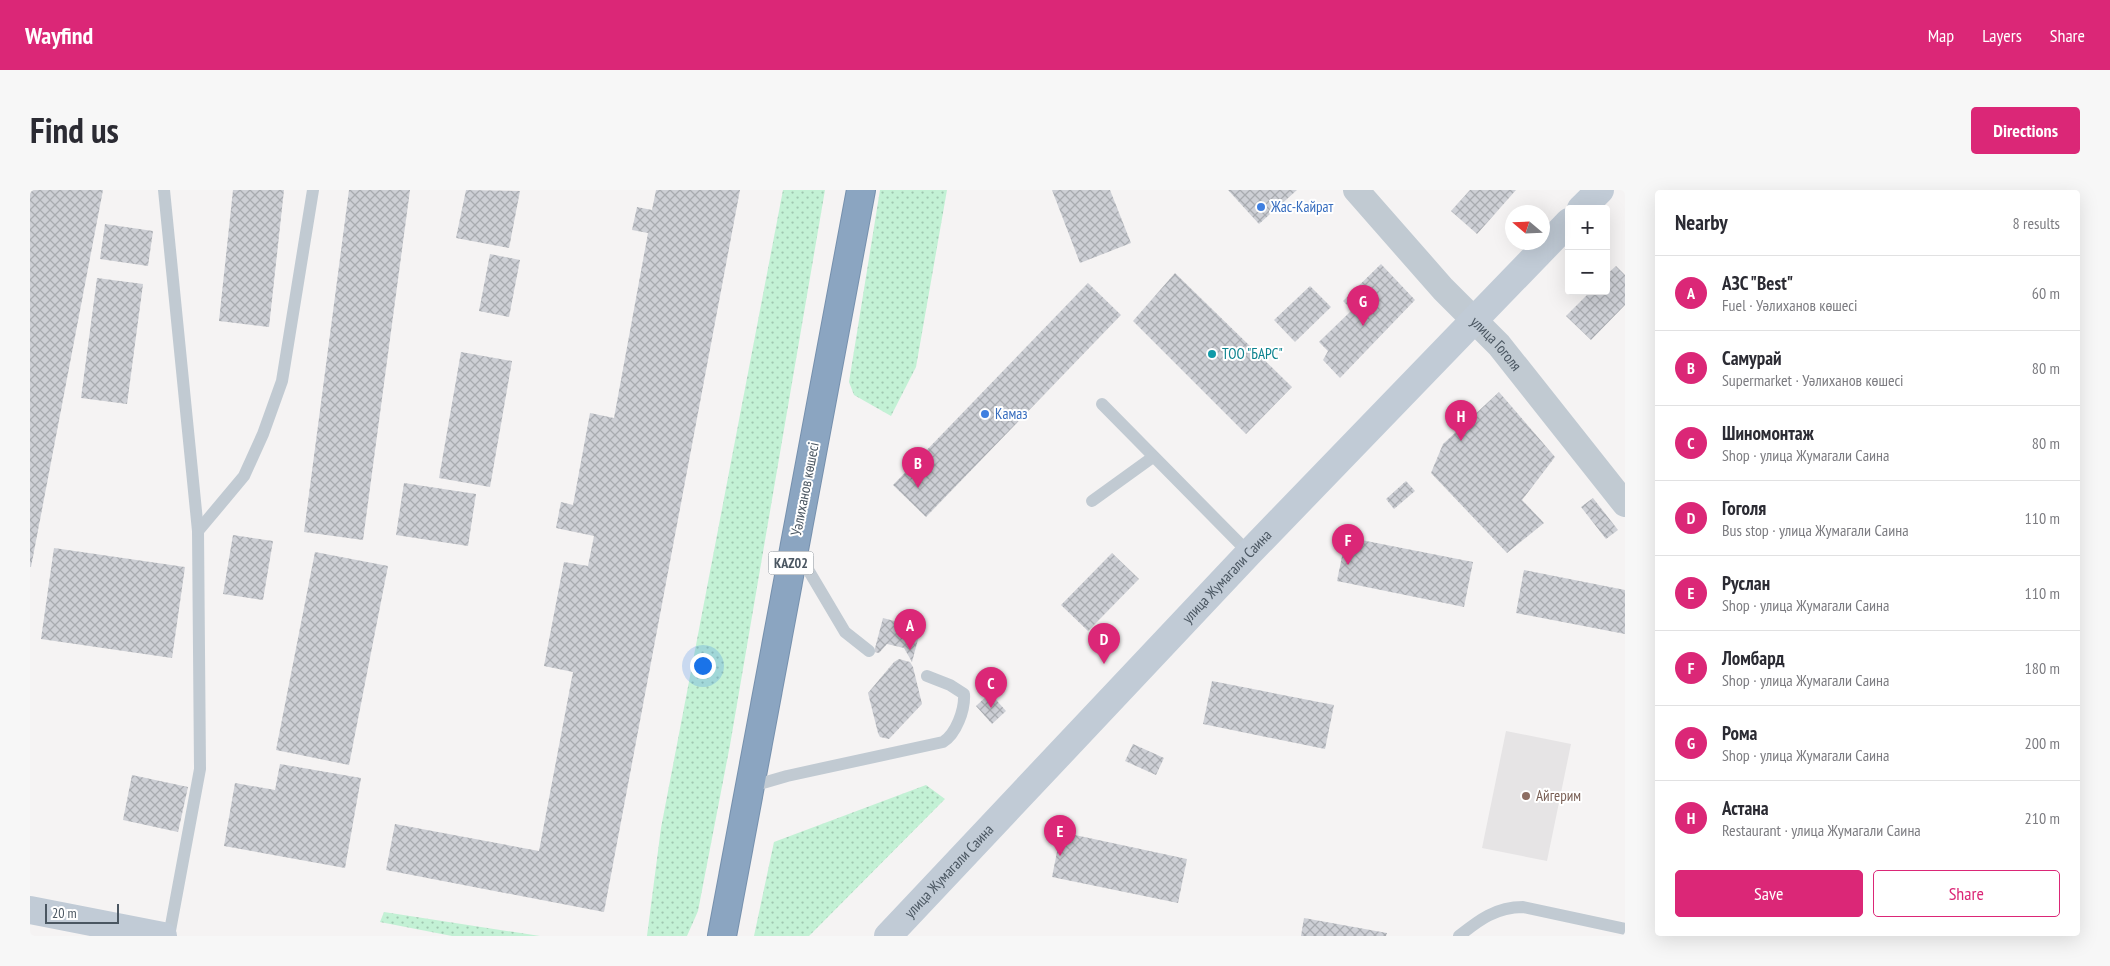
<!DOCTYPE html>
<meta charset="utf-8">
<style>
:root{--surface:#fff;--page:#f7f7f7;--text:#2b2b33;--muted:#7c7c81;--line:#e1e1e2;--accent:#db2777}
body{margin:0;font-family:"PT Sans Narrow",sans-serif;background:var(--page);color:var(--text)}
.controls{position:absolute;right:15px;top:15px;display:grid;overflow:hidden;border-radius:5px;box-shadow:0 5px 20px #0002}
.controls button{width:45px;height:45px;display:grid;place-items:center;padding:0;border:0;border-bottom:1px solid var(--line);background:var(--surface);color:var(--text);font:25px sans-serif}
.compass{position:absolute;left:1475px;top:15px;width:45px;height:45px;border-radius:50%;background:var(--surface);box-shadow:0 5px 20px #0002;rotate:289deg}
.scale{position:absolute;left:15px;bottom:12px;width:74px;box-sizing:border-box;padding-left:5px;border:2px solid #4a5661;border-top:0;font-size:14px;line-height:18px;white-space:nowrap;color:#4a5661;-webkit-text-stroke:4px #fff;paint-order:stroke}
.you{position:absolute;left:672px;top:475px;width:18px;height:18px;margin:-12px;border:4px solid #fff;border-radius:50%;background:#1a73e8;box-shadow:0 0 0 8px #1a73e833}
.badge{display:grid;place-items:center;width:32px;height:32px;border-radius:50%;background:var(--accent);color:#fff;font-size:16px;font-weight:700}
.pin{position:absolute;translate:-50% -41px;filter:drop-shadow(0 1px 2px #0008)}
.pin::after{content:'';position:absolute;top:26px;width:18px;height:15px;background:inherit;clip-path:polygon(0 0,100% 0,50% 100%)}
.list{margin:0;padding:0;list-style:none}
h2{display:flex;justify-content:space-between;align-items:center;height:65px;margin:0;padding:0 20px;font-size:21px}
h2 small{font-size:16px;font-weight:400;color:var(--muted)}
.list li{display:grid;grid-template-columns:32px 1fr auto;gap:15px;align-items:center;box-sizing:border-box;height:75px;padding:0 20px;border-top:1px solid var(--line)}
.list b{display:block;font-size:19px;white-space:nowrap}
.list p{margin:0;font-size:16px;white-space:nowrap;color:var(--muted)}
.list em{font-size:16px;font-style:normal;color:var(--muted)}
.actions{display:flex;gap:10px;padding:15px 20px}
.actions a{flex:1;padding:11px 0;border:1px solid var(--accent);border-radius:5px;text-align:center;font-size:18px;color:var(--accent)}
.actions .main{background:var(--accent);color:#fff}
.map{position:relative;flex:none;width:1595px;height:746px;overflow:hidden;border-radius:5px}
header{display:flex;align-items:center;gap:30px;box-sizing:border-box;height:70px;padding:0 25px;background:var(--accent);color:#fff}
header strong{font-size:24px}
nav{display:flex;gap:28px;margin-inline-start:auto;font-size:18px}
.intro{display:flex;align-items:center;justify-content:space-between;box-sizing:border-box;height:120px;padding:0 30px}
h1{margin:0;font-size:35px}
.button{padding:12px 22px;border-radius:5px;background:var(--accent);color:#fff;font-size:18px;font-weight:700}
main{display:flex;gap:30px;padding:0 30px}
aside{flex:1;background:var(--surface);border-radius:5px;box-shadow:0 5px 20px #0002}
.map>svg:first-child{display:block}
</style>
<header>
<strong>Wayfind</strong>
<nav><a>Map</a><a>Layers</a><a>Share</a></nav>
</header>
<div class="intro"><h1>Find us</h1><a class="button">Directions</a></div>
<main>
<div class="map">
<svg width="1595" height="746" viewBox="0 0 1595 746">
<defs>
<pattern id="grass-dots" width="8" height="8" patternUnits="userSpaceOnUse" patternTransform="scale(1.25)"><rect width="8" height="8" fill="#c3f1d5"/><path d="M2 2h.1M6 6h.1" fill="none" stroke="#a0c6b0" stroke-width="1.8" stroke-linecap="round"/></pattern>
<pattern id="building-cross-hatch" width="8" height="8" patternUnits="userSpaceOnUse" patternTransform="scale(1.25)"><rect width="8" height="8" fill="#cdcfd5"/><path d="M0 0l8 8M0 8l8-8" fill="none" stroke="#a8abb0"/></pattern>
</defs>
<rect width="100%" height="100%" fill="#f5f3f3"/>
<path fill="#e6e4e5" d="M1476,541L1541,554L1517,671L1452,658Z"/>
<g fill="url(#grass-dots)">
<path d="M753,0H795L700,555L668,721L657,746H617L631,638Z"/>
<path d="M850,0H917L886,177L861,226L824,205L819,192Z"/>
<path d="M896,595L915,609L779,746H724L744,652Z"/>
<path d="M354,722L510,746H422L350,732Z"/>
</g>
<g fill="url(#building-cross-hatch)">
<path d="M0,0H73L1,377H0Z"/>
<path d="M203,0H254L239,137L189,131Z"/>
<path d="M319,0H380L333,350L274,342Z"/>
<path d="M436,0L490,1L479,58L426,48Z"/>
<path d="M626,0H710L574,722L356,680L365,634L509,661L543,482L514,476L534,372L558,376L564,346L526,338L531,312L543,315L560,223L584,228L618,43L602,40L607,17L622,20Z"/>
<path d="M1022,0H1080L1101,53L1050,73Z"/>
<path d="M1198,0H1267L1229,34Z"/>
<path d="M1440,0H1486L1447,44L1421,21Z"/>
<path d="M75,34L123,41L118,76L70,69Z"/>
<path d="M460,64L490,70L479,127L449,121Z"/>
<path d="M1351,74L1385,110L1310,188L1293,170L1298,161L1289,152L1322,120L1313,111Z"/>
<path d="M1586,76L1595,85V115L1561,150L1536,126L1561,101H1576V85Z"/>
<path d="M1145,83L1262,197L1216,244L1103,131Z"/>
<path d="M67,88L113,94L97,214L51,208Z"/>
<path d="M1058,93L1091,125L896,327L863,295Z"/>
<path d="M1280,96L1301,117L1265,152L1244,130Z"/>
<path d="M431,162L482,171L460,297L409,288Z"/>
<path d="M1469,202L1525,267L1492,310L1514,333L1477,363L1401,283L1413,254Z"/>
<path d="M1376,291L1385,301L1364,319L1356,309Z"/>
<path d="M374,293L446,304L438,356L366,345Z"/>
<path d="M1563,308L1588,340L1576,349L1551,317Z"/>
<path d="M203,345L243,351L233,410L193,404Z"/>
<path d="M1316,347L1443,372L1434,417L1307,391Z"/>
<path d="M24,358L155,377L142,468L11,449Z"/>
<path d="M285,362L358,376L319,575L246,560Z"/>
<path d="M1082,363L1109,389L1058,441L1031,415Z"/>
<path d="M1494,380L1595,400V444L1486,423Z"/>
<path d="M853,428L891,438L882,472L874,458L857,454L849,463L844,462Z"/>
<path d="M869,469L880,472L883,477L892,514L859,549L850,547L848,543L838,503L864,472Z"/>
<path d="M1182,491L1304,515L1295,559L1173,534Z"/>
<path d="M960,503L976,521L962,534L946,516Z"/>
<path d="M1103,554L1134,568L1126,585L1095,571Z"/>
<path d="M250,574L331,588L315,678L194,656L205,593L245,600Z"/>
<path d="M102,585L158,597L148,642L93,630Z"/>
<path d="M1031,642L1157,669L1148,713L1022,687Z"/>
<path d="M1274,728L1357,743L1356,746H1271Z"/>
</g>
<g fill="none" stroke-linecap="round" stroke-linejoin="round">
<g stroke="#7690ad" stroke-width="30">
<path id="highway" d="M692,746L831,0"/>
</g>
<g stroke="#c1cad2" stroke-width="12">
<path d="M134,0L168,341L170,579L139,746"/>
<path d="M1072,214L1219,363"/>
<path d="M1062,311L1123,267"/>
<path d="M168,341L214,286L233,244L252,191L283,0"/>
<path d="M767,361L815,442L839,461"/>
<path d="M719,597L757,586L913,552C926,544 935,520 934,504L920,495L897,486"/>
<path d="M1429,746C1449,730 1466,717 1493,717L1595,739"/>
</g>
<path stroke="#c1cad2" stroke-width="26" id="s1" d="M1326,0L1413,99L1469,155L1595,314"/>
<g stroke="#c1cbd6" stroke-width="28">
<path d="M1551,19L1570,0"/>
<path d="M0,720L133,746"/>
<path id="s2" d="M858,746L1219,363L1539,32"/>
</g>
<use href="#highway" stroke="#8ba5c1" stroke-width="28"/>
</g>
<g fill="#3f7fe0" stroke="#fff" stroke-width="2">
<circle cx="1231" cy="17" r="5"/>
<circle cx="955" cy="224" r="5"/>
</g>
<circle fill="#0f9aa8" stroke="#fff" stroke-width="2" cx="1182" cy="164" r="5"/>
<circle fill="#8d6e63" stroke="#fff" stroke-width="2" cx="1496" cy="606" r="5"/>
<g text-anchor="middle" stroke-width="4" stroke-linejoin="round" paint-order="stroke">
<rect fill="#fff" stroke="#808990" stroke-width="1" x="738.5" y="361.5" width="45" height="23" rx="4"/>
<g font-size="14" font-weight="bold" fill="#4a5661">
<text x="761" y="378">KАZ02</text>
</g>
<g font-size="15" fill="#366cbe" stroke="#fff" text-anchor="start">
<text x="1241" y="22">Жас-Кайрат</text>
<text x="965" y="229">Камаз</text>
</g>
<g font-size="15" fill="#4a5661" stroke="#fff">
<text dy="5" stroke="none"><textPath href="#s1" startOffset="208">улица Гоголя</textPath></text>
<text transform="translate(775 299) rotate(-79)" y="5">Уәлиханов көшесі</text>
<text dy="5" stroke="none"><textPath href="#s2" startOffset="494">улица Жумагали Саина</textPath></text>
<text dy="5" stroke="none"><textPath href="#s2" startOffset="89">улица Жумагали Саина</textPath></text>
</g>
<g font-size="15" fill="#0d838f" stroke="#fff" text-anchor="start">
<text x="1192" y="169">ТОО "БАРС"</text>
</g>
<g font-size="15" fill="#785e54" stroke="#fff" text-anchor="start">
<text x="1506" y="611">Айгерим</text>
</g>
</g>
</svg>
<div class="controls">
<button>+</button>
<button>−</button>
</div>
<svg class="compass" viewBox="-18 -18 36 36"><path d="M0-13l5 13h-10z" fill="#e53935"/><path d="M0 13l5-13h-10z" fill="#7c7c81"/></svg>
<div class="scale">20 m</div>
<div class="you"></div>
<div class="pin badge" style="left:880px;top:460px">A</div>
<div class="pin badge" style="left:888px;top:298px">B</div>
<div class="pin badge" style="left:961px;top:518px">C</div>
<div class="pin badge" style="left:1074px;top:474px">D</div>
<div class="pin badge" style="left:1030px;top:666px">E</div>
<div class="pin badge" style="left:1318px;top:375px">F</div>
<div class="pin badge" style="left:1333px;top:136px">G</div>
<div class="pin badge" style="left:1431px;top:251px">H</div>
</div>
<aside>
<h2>Nearby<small>8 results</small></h2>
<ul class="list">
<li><span class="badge">A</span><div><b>АЗС &quot;Best&quot;</b><p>Fuel · Уәлиханов көшесі</p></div><em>60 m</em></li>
<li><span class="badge">B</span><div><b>Самурай</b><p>Supermarket · Уәлиханов көшесі</p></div><em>80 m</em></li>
<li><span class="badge">C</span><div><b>Шиномонтаж</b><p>Shop · улица Жумагали Саина</p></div><em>80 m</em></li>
<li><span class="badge">D</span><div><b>Гоголя</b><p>Bus stop · улица Жумагали Саина</p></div><em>110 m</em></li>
<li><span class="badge">E</span><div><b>Руслан</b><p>Shop · улица Жумагали Саина</p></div><em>110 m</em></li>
<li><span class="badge">F</span><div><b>Ломбард</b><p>Shop · улица Жумагали Саина</p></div><em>180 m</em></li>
<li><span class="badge">G</span><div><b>Рома</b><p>Shop · улица Жумагали Саина</p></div><em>200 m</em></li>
<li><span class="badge">H</span><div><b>Астана</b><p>Restaurant · улица Жумагали Саина</p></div><em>210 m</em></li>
</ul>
<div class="actions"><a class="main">Save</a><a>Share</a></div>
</aside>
</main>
